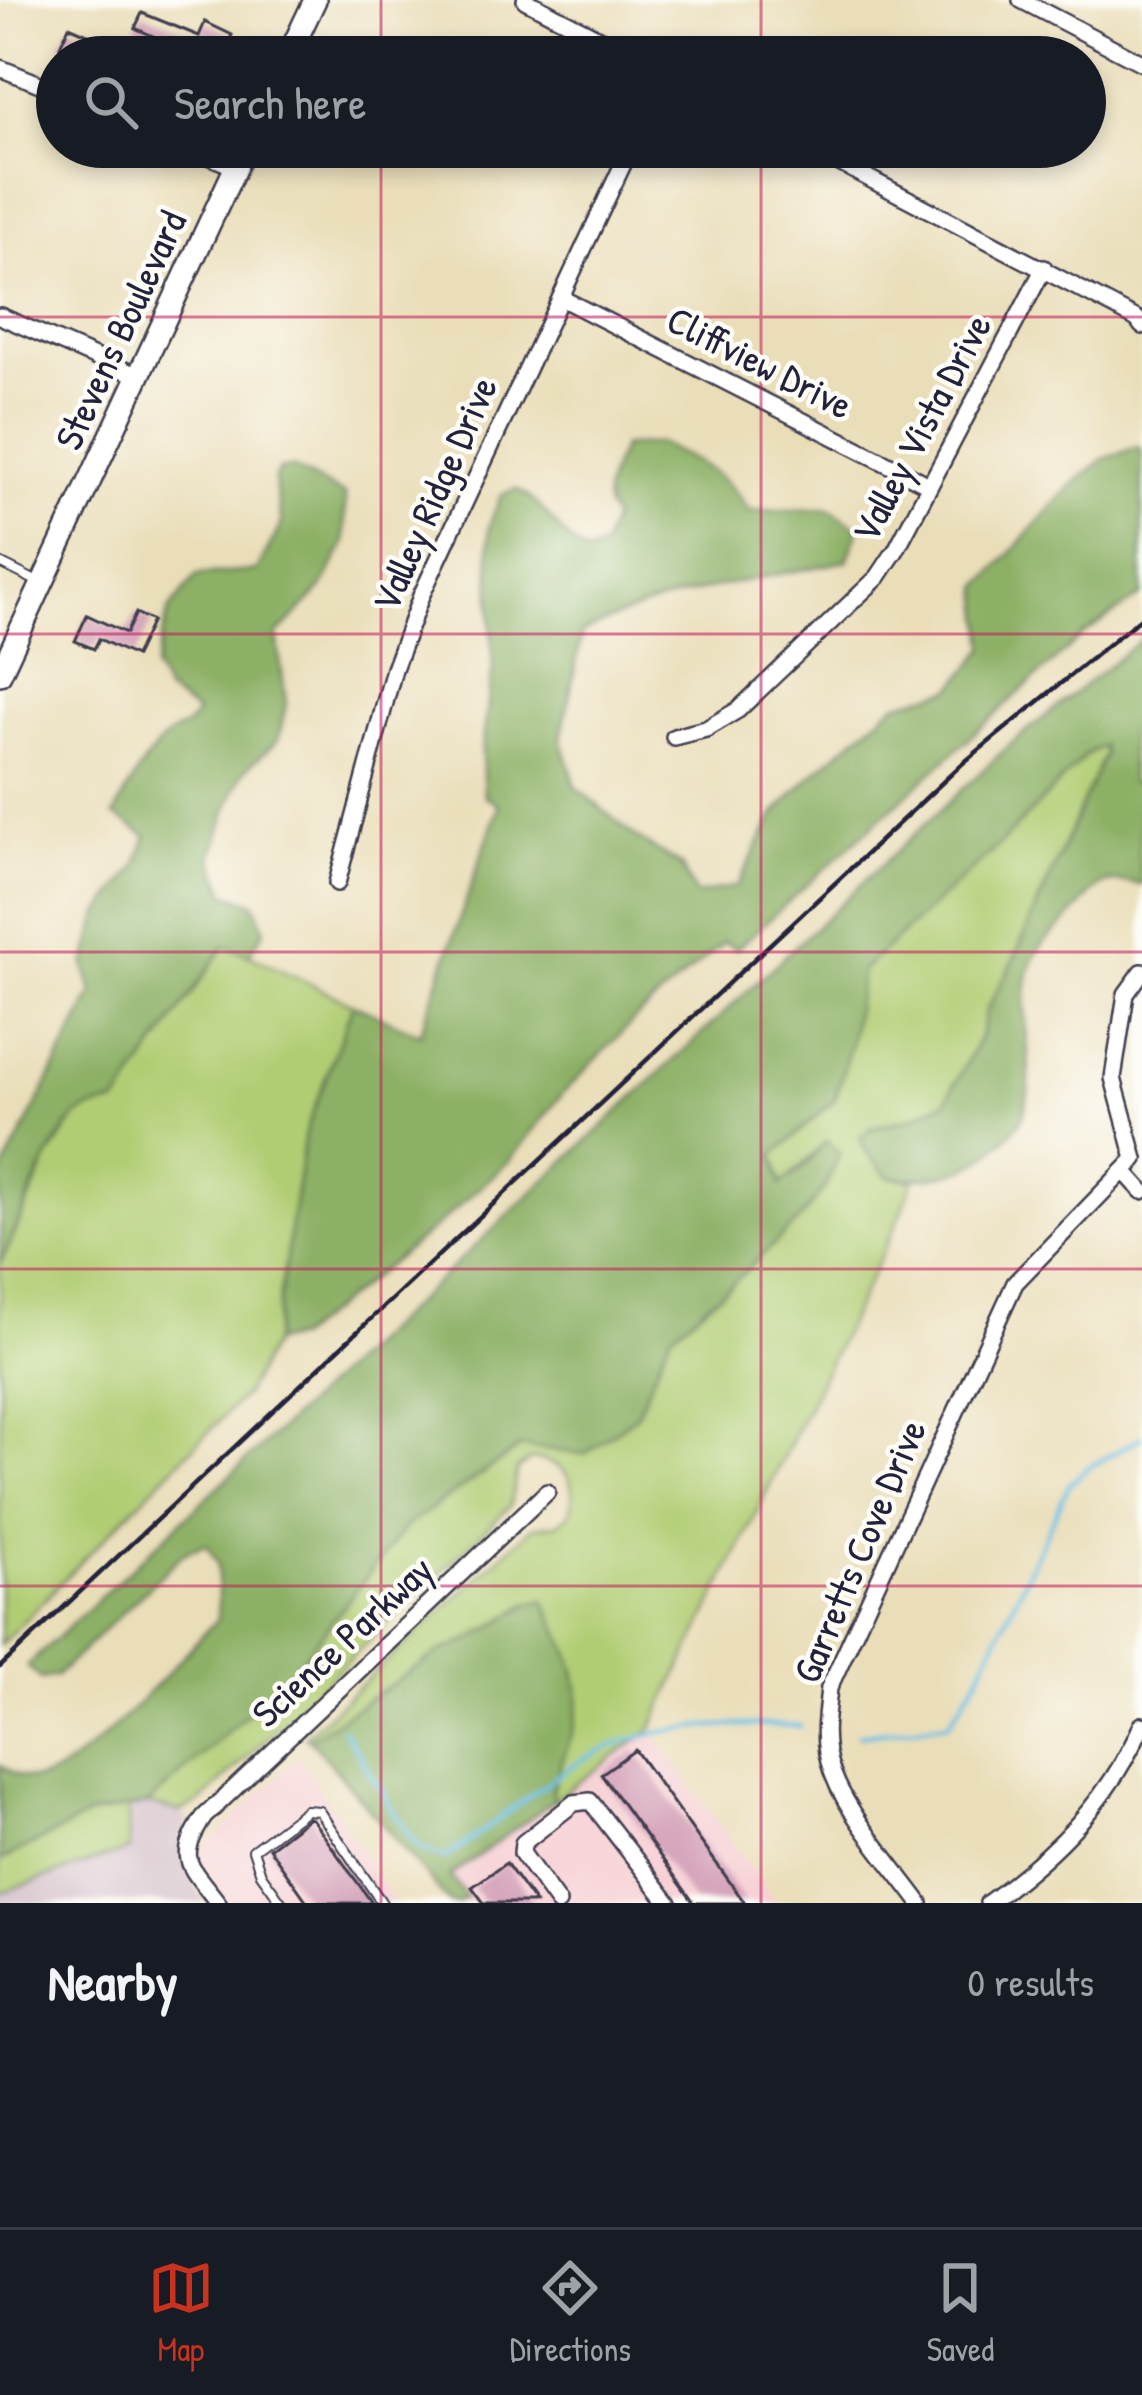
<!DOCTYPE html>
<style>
:root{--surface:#171b24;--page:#20242c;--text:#f1f3f6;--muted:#9ea1a6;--line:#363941;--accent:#c8321e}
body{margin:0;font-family:"Patrick Hand",sans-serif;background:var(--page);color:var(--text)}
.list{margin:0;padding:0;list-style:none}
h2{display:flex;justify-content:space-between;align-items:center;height:156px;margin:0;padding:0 48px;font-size:51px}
h2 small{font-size:39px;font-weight:400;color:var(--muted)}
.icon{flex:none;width:66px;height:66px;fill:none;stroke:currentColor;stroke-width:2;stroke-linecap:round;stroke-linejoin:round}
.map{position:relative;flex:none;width:1142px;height:1903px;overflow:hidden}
.search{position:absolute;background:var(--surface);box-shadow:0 6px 18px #0003;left:36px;right:36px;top:36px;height:132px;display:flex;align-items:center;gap:30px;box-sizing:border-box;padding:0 42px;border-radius:66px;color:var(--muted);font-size:45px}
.sheet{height:324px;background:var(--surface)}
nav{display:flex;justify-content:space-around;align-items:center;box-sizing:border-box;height:168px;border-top:3px solid var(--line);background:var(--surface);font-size:33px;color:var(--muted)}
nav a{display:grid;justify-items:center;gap:6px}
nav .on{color:var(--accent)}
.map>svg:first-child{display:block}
</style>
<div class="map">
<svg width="1142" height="1903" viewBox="0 0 1142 1903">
<rect width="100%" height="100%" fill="#fdfcf7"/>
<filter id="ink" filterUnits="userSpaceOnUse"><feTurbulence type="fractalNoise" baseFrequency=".00833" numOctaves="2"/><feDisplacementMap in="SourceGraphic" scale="24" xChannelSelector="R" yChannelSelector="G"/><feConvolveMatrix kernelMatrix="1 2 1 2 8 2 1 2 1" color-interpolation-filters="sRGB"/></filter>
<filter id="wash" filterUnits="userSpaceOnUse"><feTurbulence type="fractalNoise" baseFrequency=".004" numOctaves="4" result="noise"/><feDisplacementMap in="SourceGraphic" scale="48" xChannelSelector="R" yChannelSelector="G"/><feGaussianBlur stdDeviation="2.7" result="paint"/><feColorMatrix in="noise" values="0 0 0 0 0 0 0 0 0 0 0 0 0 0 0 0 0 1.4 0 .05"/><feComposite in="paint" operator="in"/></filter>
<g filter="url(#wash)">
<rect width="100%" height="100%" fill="#eadeb9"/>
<g fill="#f7cfd4">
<path d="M651,1730L776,1903H459L466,1896L449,1876Z"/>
<path d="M298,1757L395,1903H229L196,1856Z"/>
</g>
<path fill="#d2bdc8" d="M148,1804L179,1812L188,1819L182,1856L204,1903H0L1,1892L129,1850L128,1807Z"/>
<g fill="#b1cd73" stroke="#6a7857" stroke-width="3">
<path d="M1103,746L1104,754L1011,966L987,1009L980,1037L945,1102L907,1119L872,1127L879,1165L889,1177L913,1180L902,1212L651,1730L553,1801L552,1790L578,1712L528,1604L469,1641L442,1651L309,1739L305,1736L533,1527L557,1524L570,1514C578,1480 566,1462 532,1459L517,1469L510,1506L199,1803L179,1812L148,1804L293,1671L406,1526L521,1447L585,1454L636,1415L671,1334L733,1283L827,1142L781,1185L774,1155L835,1099L850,1046L861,970L1002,842L1087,754Z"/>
<path d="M226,944L353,1004L305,1134L273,1342L245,1394L0,1645V1265L49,1157L74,1119L85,1110L117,1103Z"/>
<path d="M128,1807L129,1850L0,1893V1861L90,1815Z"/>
</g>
<g fill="#8cb065" stroke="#576950" stroke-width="3">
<path d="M658,443C699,464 723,470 749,511L829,509L859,528L847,561C756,579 666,591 582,633L561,739L576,787L635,837L681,866L696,895L737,886L775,814L814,773L895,704L952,689L986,648L980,587L1072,485L1104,459L1138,447L1142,452V595L1084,634L736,949L724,942L640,1014L563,1093L508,1162L433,1229L295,1339L273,1342L305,1134L353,1004L420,1034L499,805L484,796L482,750L493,667L489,527L501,495L516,489C549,507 555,533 586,554L602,548L613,518C595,496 613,471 622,447Z"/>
<path d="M292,468L345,495V543L322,588L277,635L286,704L278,740L244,771L229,804L212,857L226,894L254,902L265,930L248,955L225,945L117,1103C105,1106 91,1107 81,1113C51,1134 16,1229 0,1265V1178L93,993L85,965L99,915L136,867L147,836L114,815C128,790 141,763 161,742C173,729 189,729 197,713L166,692L154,669L169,610L197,575L257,571L282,523L274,480L279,470Z"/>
<path d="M1142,639V719L1130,731L1131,782L1142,786L1139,854L1142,885C1103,876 1099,884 1074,913C1060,930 1042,939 1033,961C1013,1010 1041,1071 1022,1117C1017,1129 1001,1142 992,1151C967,1176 923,1181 889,1177L865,1150L860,1136L872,1128L907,1119L945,1102L980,1038L987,1009L1011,966L1104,754L1102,746L1087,754L1002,842L862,970L850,1046L835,1099L774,1155L781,1184L808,1163L826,1141L840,1153L825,1187L801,1218L733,1283L671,1334L636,1415L585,1454L520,1447L406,1526L293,1671L148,1804L90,1815L0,1861V1765C11,1772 22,1779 35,1779C80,1777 185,1653 218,1618V1563L206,1544L185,1552L56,1676L41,1679L27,1666L1012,743Z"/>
<path d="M544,1600C560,1633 582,1669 578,1708C575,1734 560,1763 552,1789L553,1801L450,1876L467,1897L459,1903H450L309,1739L442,1651L469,1641L528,1604Z"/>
</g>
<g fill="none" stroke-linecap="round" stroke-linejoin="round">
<g stroke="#67bfe4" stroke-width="4.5">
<path d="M343,1729L408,1834L421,1849L445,1858C490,1829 529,1793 574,1765C642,1723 723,1723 800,1726"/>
<path d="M858,1735L949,1723L979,1676L1069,1485L1086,1469L1142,1437"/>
</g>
</g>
<g id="blocks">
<g fill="#d19bb5">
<path d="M142,13L199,36L205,22L232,35L222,57H166L171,44L135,28Z"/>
<path d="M69,26L92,36L138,57H86L60,46Z"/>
<path d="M136,613L152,621L135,656L99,639L94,649L75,641L87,615L126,633Z"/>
<path d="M635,1750L745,1903H694L601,1774Z"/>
<path d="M308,1818L312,1819L372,1903H308L269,1848Z"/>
<path d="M506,1863L535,1903H484L472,1887Z"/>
</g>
</g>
</g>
<g filter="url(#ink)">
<use href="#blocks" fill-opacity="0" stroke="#403e4e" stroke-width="3"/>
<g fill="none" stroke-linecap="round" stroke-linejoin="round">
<g stroke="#403e4e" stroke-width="12">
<g id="lane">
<path d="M0,563L40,583"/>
<path d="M282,1903L261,1874L253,1850L306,1810L319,1811L382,1903"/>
</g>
</g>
<g stroke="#403e4e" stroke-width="20">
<g id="street">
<path d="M525,0L635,57"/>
<path d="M1021,0L1142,63"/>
<path d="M0,68L57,91"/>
<path d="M188,147L235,167"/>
<path d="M809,147L1137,319L1142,326"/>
<path d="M561,298L929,485"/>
<path d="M0,316L138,376"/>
<path d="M674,737L706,729L738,710L878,577L896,550L1044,268"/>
<path d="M337,883L394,669L421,596L631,147"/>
<path d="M1124,1171L1142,1191"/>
<path d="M218,1903C190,1865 175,1861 204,1817L547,1492"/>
<path d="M558,1903L522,1853L523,1843L574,1803L590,1801L669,1903"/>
<path d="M920,1903C890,1861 836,1804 827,1753C823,1731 827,1710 829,1688L1015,1283L1135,1159L1113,1078L1126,994L1142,972"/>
<path d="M988,1903C1055,1854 1108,1802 1142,1725"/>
</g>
</g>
<g stroke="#403e4e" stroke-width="26">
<g id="secondary">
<path d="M288,57L315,0"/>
<path d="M0,674L245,147"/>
</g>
</g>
<use href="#lane" stroke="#fff" stroke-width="8"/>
<use href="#street" stroke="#fff" stroke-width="15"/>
<use href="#secondary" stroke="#fff" stroke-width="21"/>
<path stroke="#22223b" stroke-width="4.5" d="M0,1667L962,764L1142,617"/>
</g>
</g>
<path fill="none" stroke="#c2185b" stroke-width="3" stroke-opacity="0.55" d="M381,0V57M761,0V57M381,147V1903M761,147V1903M0,317H1142M0,634H1142M0,952H1142M0,1269H1142M0,1586H1142"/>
<g text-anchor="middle" stroke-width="9" stroke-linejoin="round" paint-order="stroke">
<g font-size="39" fill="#22223b" stroke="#fdfcf7">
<text transform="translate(120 330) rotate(-65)" y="14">Stevens Boulevard</text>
<text transform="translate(760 362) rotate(27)" y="14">Cliffview Drive</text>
<text transform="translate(921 428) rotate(-62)" y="14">Valley Vista Drive</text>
<text transform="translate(434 494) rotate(-66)" y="14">Valley Ridge Drive</text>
<text transform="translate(859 1551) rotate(-67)" y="14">Garretts Cove Drive</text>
<text transform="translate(342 1641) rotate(-43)" y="14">Science Parkway</text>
</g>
</g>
</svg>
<div class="search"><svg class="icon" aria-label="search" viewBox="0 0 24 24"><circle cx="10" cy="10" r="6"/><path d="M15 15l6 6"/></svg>Search here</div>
</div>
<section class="sheet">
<h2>Nearby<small>0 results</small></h2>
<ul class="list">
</ul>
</section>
<nav>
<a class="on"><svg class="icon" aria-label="map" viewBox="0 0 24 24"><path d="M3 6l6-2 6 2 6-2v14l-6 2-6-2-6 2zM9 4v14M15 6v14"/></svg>Map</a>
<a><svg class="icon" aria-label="directions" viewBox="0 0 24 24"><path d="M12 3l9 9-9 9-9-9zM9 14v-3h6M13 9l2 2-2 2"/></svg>Directions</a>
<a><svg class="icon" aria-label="saved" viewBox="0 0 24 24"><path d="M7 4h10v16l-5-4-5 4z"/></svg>Saved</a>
</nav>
